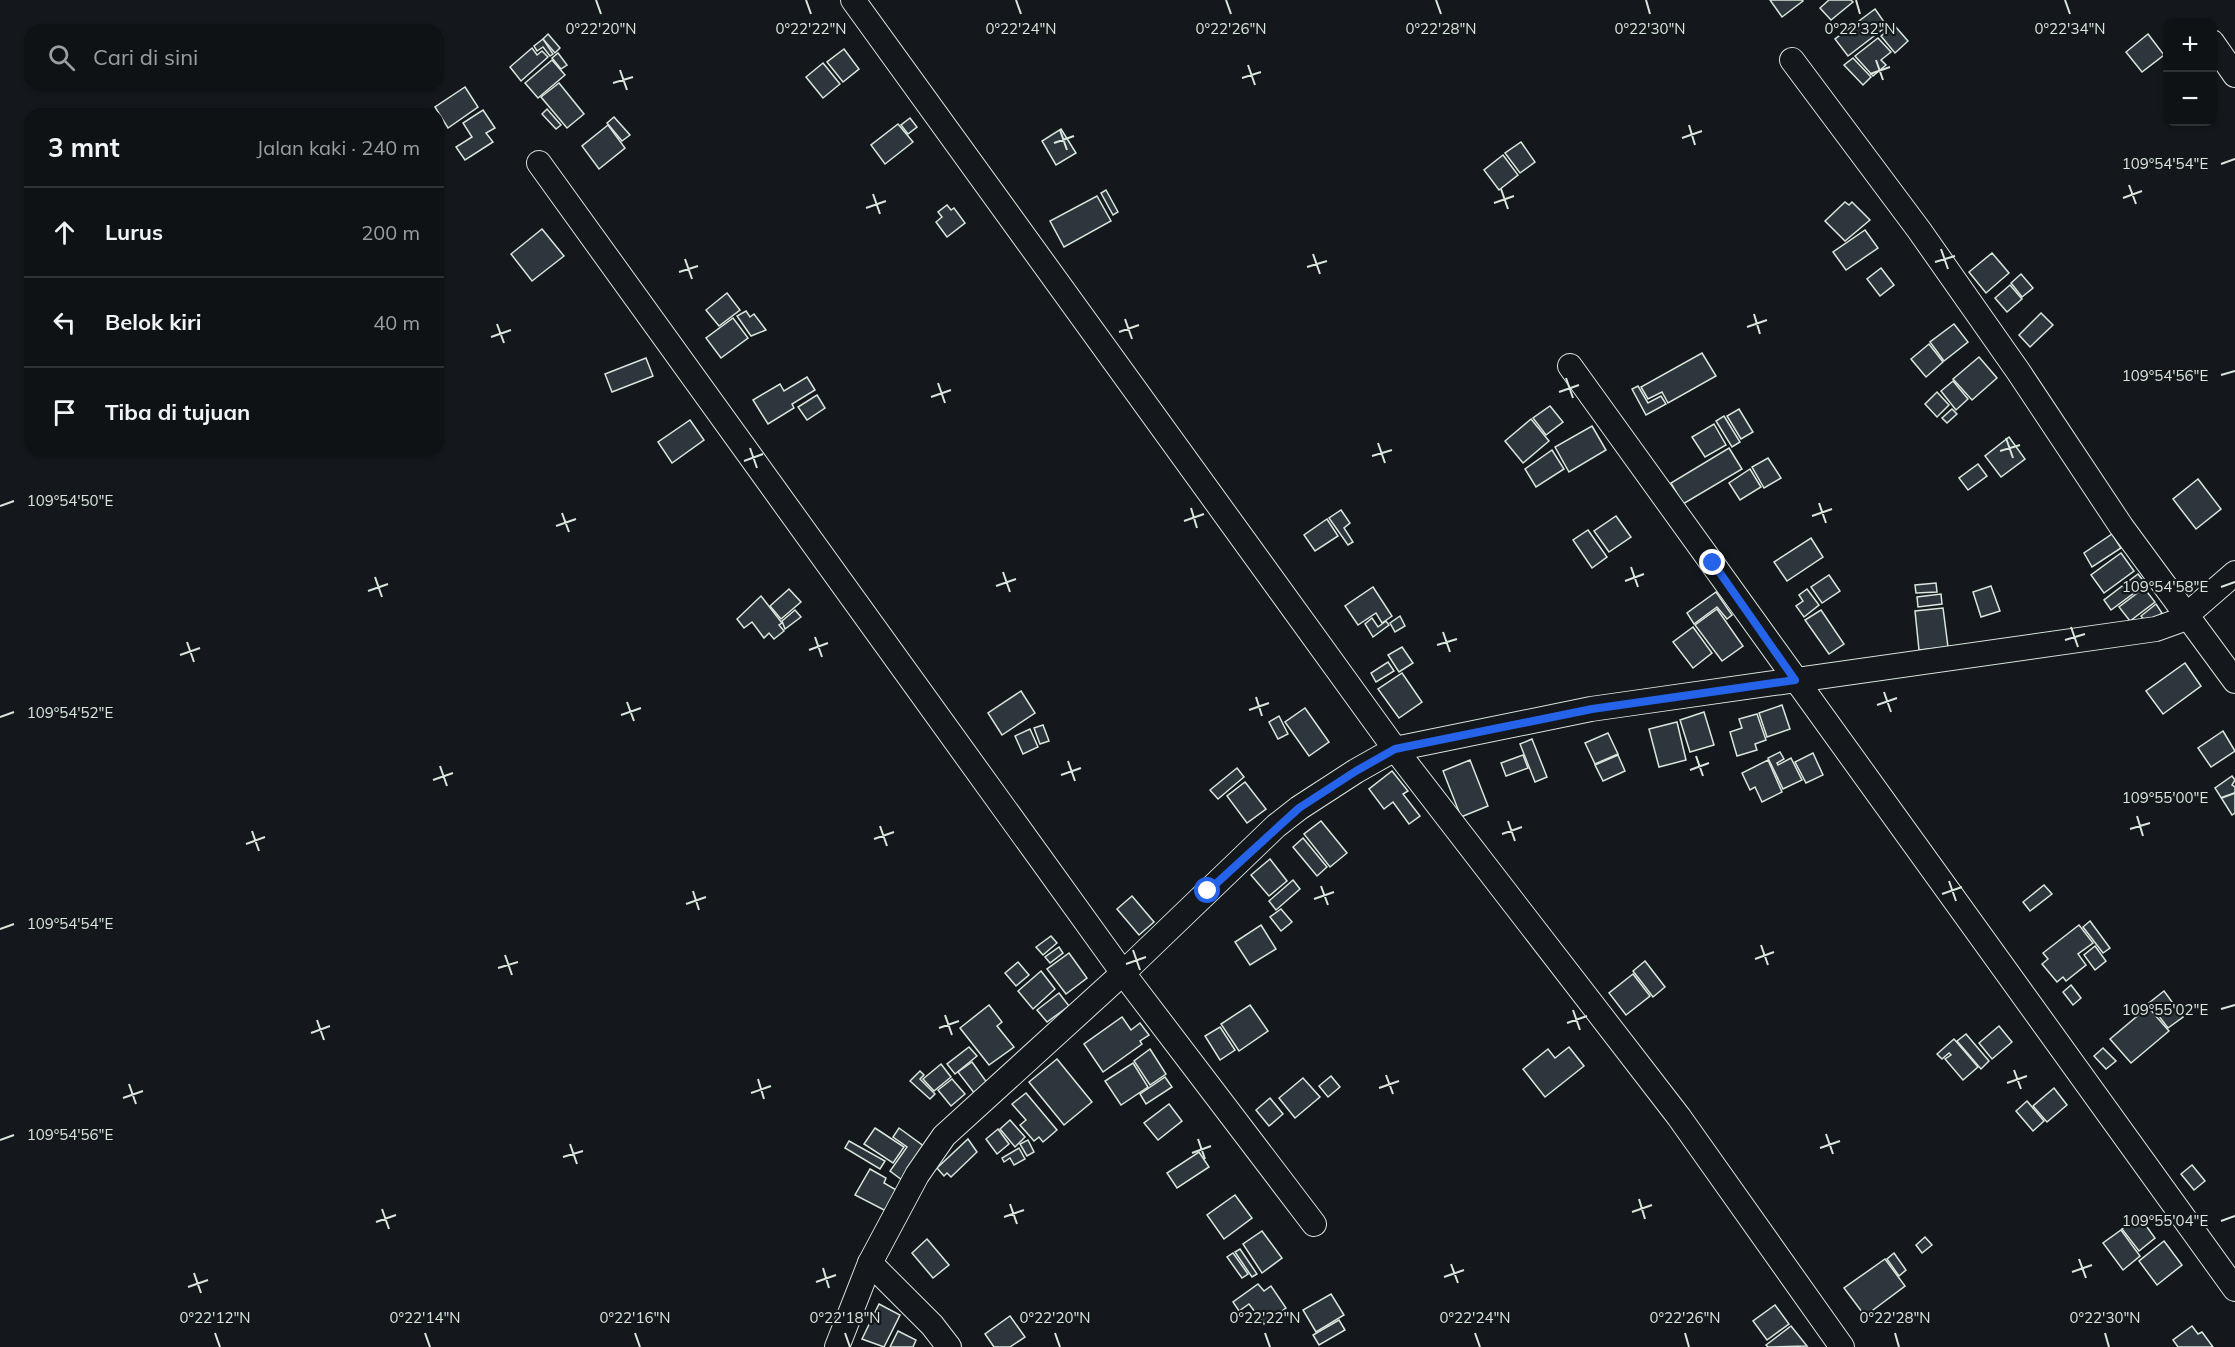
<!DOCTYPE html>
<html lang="id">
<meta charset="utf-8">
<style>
:root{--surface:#0f1215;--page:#1d2022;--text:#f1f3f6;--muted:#9b9ea0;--line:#2f3234}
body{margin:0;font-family:Mulish,sans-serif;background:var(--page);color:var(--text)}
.controls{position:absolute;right:18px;top:18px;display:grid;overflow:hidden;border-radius:12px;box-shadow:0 2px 4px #0004}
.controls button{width:54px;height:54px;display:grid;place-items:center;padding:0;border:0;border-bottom:2px solid var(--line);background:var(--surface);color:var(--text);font:30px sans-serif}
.stop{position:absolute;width:18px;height:18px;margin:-14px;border:4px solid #2563eb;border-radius:50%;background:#fff}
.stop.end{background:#2563eb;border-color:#fff;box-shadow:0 2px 6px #0008}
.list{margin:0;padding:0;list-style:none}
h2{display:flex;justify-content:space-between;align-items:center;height:78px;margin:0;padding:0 24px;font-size:26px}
h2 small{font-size:20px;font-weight:400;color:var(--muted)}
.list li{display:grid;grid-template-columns:39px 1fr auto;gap:18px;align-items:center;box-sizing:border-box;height:90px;padding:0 24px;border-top:2px solid var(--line)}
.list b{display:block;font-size:22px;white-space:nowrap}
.list em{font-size:20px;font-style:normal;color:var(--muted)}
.icon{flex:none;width:33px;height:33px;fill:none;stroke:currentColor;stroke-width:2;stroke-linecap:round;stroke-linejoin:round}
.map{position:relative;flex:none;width:2235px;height:1347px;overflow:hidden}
.search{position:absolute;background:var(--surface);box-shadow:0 2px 4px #0004;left:24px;top:24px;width:420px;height:66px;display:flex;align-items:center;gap:15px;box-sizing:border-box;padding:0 21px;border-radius:18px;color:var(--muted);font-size:22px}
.panel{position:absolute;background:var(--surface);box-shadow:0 2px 4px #0004;left:24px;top:108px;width:420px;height:348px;border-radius:18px}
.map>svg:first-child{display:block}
</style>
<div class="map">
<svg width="2235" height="1347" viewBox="0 0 2235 1347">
<rect width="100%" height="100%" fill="#14181c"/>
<g fill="#2c363c" stroke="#d8e6dc" stroke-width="1.5">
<path d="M1770,0H1802L1803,1L1782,17Z"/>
<path d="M1829,0H1851L1853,2L1831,20L1820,8Z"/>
<path d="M1875,9L1887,26L1848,56L1835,39Z"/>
<path d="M1894,25L1908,41L1895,53L1881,36Z"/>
<path d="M548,34L560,48L555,53L543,39Z"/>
<path d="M2148,34L2164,55L2142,72L2126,52Z"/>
<path d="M1878,38L1891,52L1881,60L1886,65L1873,76L1855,56Z"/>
<path d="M543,39L553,54L550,56L543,47L537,51L534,46Z"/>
<path d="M532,48L537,55L542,51L548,57L521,81L510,67Z"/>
<path d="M844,49L859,69L843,82L827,62Z"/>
<path d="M558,53L567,65L561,69L552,58Z"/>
<path d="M1853,58L1871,77L1863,85L1844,65Z"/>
<path d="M552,60L565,75L538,98L525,83Z"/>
<path d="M823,63L840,84L823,98L806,77Z"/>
<path d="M559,83L584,114L567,128L541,97Z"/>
<path d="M465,87L478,107L448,128L435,107Z"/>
<path d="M547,109L561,125L556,129L542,114Z"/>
<path d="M483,110L495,128L486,133L493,142L465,160L456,147L472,137L463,123Z"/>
<path d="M614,117L630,135L622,141L607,123Z"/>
<path d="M910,118L917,127L908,134L901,125Z"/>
<path d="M898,124L913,142L885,164L871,145Z"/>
<path d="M608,125L625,148L599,169L582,146Z"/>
<path d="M1061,129L1076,153L1056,165L1042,141Z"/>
<path d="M1521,142L1535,162L1520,173L1505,153Z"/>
<path d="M1503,155L1518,175L1499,190L1484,170Z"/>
<path d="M1106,190L1118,212L1113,215L1101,193Z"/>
<path d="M1097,196L1111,221L1064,247L1050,221Z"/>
<path d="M1845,202L1849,205L1852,202L1870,220L1845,241L1825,221Z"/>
<path d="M947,205L951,210L954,208L965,223L947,237L936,222L942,217L938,212Z"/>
<path d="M542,229L564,256L532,281L511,254Z"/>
<path d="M1865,230L1878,248L1846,270L1833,252Z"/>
<path d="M1992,253L2009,273L1986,293L1969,272Z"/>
<path d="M1881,268L1894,285L1880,296L1867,279Z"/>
<path d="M2021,274L2033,288L2022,297L2011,283Z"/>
<path d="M2010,285L2022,299L2007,312L1995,298Z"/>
<path d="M727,293L740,310L719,326L706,310Z"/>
<path d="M746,311L750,317L754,314L766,330L751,336L737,316Z"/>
<path d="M2041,313L2053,325L2030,347L2019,335Z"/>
<path d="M733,318L748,338L721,358L706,338Z"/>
<path d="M1954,324L1968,342L1944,361L1930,342Z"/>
<path d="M1929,344L1943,362L1926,377L1911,359Z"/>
<path d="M1702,353L1716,376L1668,403L1662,392L1648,399L1641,387Z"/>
<path d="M1979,357L1997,378L1972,400L1953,379Z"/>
<path d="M646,358L653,376L612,392L605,374Z"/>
<path d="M807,377L815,390L792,404L794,408L768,424L753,400L780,384L784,391Z"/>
<path d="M1953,381L1968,399L1956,410L1941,391Z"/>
<path d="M1638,386L1648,403L1661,396L1666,404L1646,415L1632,389Z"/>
<path d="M1937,392L1949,405L1937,417L1925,404Z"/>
<path d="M817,395L825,408L807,420L798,407Z"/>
<path d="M1550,406L1563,422L1546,435L1533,418Z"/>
<path d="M1739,409L1753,432L1741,439L1727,416Z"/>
<path d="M1952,409L1957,414L1947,423L1942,418Z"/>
<path d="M1724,416L1740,442L1732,447L1716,421Z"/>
<path d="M1531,419L1549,441L1523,463L1505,441Z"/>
<path d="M690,420L704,440L672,463L658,442Z"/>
<path d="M1714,424L1726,445L1705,457L1692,437Z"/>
<path d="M1592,426L1606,450L1569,472L1555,447Z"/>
<path d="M2009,437L2025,459L2001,477L1985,456Z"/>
<path d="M1729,448L1742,469L1683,504L1671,483Z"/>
<path d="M1552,450L1564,469L1536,487L1525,469Z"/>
<path d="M1768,458L1781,478L1764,488L1752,467Z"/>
<path d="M1978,464L1987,476L1968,490L1959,478Z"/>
<path d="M1750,469L1761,487L1740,500L1729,483Z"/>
<path d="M2198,479L2221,509L2196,529L2173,499Z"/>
<path d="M1341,510L1350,523L1344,528L1353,542L1348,545L1329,518Z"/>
<path d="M1616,516L1631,537L1609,552L1594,531Z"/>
<path d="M1327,519L1338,536L1315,551L1304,535Z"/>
<path d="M1588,530L1607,557L1592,568L1573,540Z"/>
<path d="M2112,534L2121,548L2092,567L2084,553Z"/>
<path d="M1811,538L1823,557L1787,581L1774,562Z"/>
<path d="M2121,553L2134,571L2104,593L2091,575Z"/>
<path d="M2138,574L2146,584L2111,610L2104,600Z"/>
<path d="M1829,575L1840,591L1822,603L1811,587Z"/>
<path d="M1936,583L1937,592L1916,593L1915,585Z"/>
<path d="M1991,586L2000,611L1981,617L1973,592Z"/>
<path d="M1373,587L1392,616L1382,623L1376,613L1358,625L1345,606Z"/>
<path d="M2144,588L2155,602L2130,621L2119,607Z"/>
<path d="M789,589L801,602L781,619L770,606Z"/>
<path d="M1807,589L1819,605L1804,617L1796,606L1803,601L1799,595Z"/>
<path d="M1716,592L1732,615L1727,619L1717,607L1694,624L1687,613Z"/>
<path d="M1941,594L1942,604L1918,607L1917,597Z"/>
<path d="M761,596L782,623L779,625L784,631L774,639L769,633L764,638L752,622L744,628L737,619Z"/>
<path d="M2156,604L2162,613L2148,624L2141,616Z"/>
<path d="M1943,608L1948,647L1919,650L1915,611Z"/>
<path d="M1717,609L1743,646L1722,661L1695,625Z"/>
<path d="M795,610L801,617L785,629L782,621Z"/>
<path d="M1821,610L1844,644L1829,654L1805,620Z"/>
<path d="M1400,616L1405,626L1395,632L1390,623Z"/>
<path d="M1372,618L1378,627L1386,621L1389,625L1373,637L1365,624Z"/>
<path d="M1693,627L1712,653L1693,668L1673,642Z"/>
<path d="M1402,647L1413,663L1399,672L1388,655Z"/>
<path d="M1388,662L1394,671L1376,682L1371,673Z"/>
<path d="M2185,663L2201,686L2163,714L2146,691Z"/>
<path d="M1402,673L1422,702L1399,718L1378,689Z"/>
<path d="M1021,691L1035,713L1002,735L988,713Z"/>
<path d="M1782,705L1790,729L1767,737L1759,713Z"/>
<path d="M1305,708L1329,742L1309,756L1285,722Z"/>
<path d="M1704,712L1714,745L1690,752L1680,720Z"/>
<path d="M1757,714L1766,740L1755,744L1757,750L1737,756L1730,732L1742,728L1739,719Z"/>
<path d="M1279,716L1288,734L1278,739L1269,722Z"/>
<path d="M1677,722L1686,760L1659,767L1649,729Z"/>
<path d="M1043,725L1049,741L1040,744L1034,728Z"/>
<path d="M1030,729L1038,747L1023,754L1015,736Z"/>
<path d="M2223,731L2235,751L2211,767L2198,748Z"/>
<path d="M1608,733L1618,754L1595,764L1585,743Z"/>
<path d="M1532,739L1547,777L1535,782L1520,744Z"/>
<path d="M1780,752L1784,759L1777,763L1778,765L1791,758L1802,780L1783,789L1768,758Z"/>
<path d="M1813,753L1823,775L1806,783L1795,762Z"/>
<path d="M1523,755L1528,768L1506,776L1501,763Z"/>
<path d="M1618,755L1625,771L1603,781L1595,765Z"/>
<path d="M1470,760L1488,806L1461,817L1443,771Z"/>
<path d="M1768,760L1782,792L1762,802L1755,787L1750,790L1742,773Z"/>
<path d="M1237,768L1244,777L1218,799L1210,790Z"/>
<path d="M1392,771L1408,791L1403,794L1420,816L1409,824L1393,802L1384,809L1369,789Z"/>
<path d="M2232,776L2235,780L2232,785L2235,787V813L2232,815L2215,788Z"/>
<path d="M1245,782L1266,809L1247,823L1227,796Z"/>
<path d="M1321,821L1347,853L1330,867L1304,834Z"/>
<path d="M1303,838L1327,867L1317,876L1293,847Z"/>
<path d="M1270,859L1287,881L1269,896L1251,875Z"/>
<path d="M1293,880L1300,889L1276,910L1269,901Z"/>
<path d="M2044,885L2052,894L2030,911L2023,902Z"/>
<path d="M1132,896L1154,922L1139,935L1117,909Z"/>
<path d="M1281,909L1292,922L1281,931L1270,917Z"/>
<path d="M2090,921L2110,948L2103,953L2083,927Z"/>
<path d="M1261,925L1276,949L1250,965L1235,942Z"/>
<path d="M2079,925L2093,943L2078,954L2086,965L2066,981L2063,977L2057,982L2042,964L2048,959L2043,953Z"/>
<path d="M1051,936L1057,943L1043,955L1036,947Z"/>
<path d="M2095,946L2106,961L2095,970L2084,955Z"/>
<path d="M1059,947L1063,953L1050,963L1045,957Z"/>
<path d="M1069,953L1087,978L1066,994L1047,969Z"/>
<path d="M1645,961L1665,987L1653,997L1633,971Z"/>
<path d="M1018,962L1029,975L1016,986L1005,973Z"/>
<path d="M1041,971L1055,989L1033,1009L1018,991Z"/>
<path d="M1633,974L1650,996L1626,1015L1609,993Z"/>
<path d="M2071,985L2081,998L2073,1005L2063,992Z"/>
<path d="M2164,991L2183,1017L2168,1028L2149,1003Z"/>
<path d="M1059,993L1069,1006L1047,1022L1037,1010Z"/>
<path d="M989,1005L1002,1022L997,1026L1014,1047L989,1065L960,1028Z"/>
<path d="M1250,1005L1268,1031L1239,1051L1221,1024Z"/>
<path d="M2148,1007L2169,1031L2131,1063L2110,1039Z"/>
<path d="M1122,1017L1131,1030L1140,1023L1149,1035L1140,1041L1142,1044L1103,1072L1084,1044Z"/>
<path d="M1999,1026L2012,1042L1992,1059L1979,1043Z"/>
<path d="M1220,1027L1235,1050L1220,1060L1205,1036Z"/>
<path d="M1966,1034L1989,1061L1981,1069L1957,1041Z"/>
<path d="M1954,1039L1978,1067L1963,1080L1945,1059L1951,1055L1949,1053L1942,1059L1937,1054Z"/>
<path d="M969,1047L977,1056L955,1074L947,1064Z"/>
<path d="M1569,1047L1584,1066L1545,1097L1523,1069L1548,1049L1555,1058Z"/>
<path d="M2103,1048L2116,1061L2106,1069L2094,1056Z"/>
<path d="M1150,1049L1166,1074L1150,1085L1134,1061Z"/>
<path d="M1057,1059L1092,1102L1064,1125L1029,1082Z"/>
<path d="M972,1062L988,1084L975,1094L958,1072Z"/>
<path d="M1133,1063L1148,1087L1121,1105L1105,1081Z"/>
<path d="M941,1064L951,1077L934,1091L923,1079Z"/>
<path d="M920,1071L924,1075L920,1079L935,1094L930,1099L910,1081Z"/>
<path d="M1331,1076L1340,1087L1328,1097L1319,1086Z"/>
<path d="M1165,1077L1172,1087L1146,1104L1140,1094Z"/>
<path d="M1303,1078L1320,1097L1295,1118L1279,1098Z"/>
<path d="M952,1079L965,1094L951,1106L938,1090Z"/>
<path d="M2054,1088L2067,1105L2047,1122L2033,1106Z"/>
<path d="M1026,1093L1057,1130L1043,1142L1039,1137L1034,1141L1020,1125L1026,1120L1012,1104Z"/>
<path d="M1270,1098L1283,1114L1269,1126L1256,1110Z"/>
<path d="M2027,1101L2044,1121L2033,1131L2016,1111Z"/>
<path d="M1169,1104L1182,1121L1158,1140L1144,1123Z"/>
<path d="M1010,1120L1025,1137L1015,1147L1000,1129Z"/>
<path d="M875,1128L904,1147L893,1163L864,1144Z"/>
<path d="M899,1128L925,1147L902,1180L890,1171L907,1147L893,1137Z"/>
<path d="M998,1129L1009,1144L997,1154L986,1139Z"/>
<path d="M968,1139L977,1152L951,1177L947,1173L944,1176L937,1168Z"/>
<path d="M1028,1140L1034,1152L1027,1156L1020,1144Z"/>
<path d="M849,1141L885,1161L880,1169L845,1148Z"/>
<path d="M1019,1148L1025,1159L1014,1165L1010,1158L1004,1162L1002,1158Z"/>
<path d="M1199,1152L1209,1167L1177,1188L1167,1173Z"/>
<path d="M2192,1165L2205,1181L2194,1190L2181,1174Z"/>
<path d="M870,1169L886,1178L884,1183L898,1191L886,1211L855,1195Z"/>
<path d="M1235,1195L1252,1218L1224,1239L1207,1215Z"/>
<path d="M2139,1216L2155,1238L2139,1251L2122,1229Z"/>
<path d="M2121,1230L2140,1256L2123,1270L2103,1243Z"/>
<path d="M1262,1231L1282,1258L1262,1273L1243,1244Z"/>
<path d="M1925,1237L1932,1245L1922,1253L1916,1245Z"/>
<path d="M927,1239L949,1265L933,1278L912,1253Z"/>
<path d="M2164,1241L2182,1265L2157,1285L2139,1261Z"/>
<path d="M1240,1249L1257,1274L1252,1277L1235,1252Z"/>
<path d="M1233,1253L1248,1274L1242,1278L1227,1257Z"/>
<path d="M1894,1253L1906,1270L1899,1276L1887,1259Z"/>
<path d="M1885,1259L1905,1286L1865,1316L1844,1288Z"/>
<path d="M1258,1284L1264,1291L1271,1286L1286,1308L1264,1324L1249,1304L1239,1311L1233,1302Z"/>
<path d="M1331,1294L1344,1315L1316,1332L1303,1310Z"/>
<path d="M879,1304L900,1315L884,1347L862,1339Z"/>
<path d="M1775,1305L1789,1324L1767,1340L1753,1321Z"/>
<path d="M1010,1316L1025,1337L1010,1347H994L985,1334Z"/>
<path d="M1339,1320L1345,1330L1319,1345L1313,1335Z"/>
<path d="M1791,1326L1807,1346L1768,1347L1766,1345Z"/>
<path d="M2192,1326L2198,1334L2202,1332L2213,1347H2178L2173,1340Z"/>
<path d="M898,1331L916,1340L913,1347H890Z"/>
</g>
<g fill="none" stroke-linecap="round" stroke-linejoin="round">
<g stroke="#d8e6dc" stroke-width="26">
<g id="minor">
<path d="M853,0L1395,749L1679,1117L1842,1347"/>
<path d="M2212,42L2235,75"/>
<path d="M1792,60L1919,230L2018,371L2121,526L2235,681"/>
<path d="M539,163L1123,973L1314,1224"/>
<path d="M1570,366L2235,1289"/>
<path d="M870,1263L932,1325L949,1347"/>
<path d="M837,1347L870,1263L917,1175L944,1136L1123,973L1276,826L1299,808L1356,771L1395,749L1591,709L2156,629L2181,620L2235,573"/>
</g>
</g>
<use href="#minor" stroke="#14181c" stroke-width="24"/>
</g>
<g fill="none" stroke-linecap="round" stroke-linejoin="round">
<path stroke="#2563eb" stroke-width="8" d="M1208,891L1299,808L1356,771L1395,749L1592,709L1795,680L1713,563"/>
</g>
<path fill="none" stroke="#d8e6dc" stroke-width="2" d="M596,0L601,14M806,0L811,14M1016,0L1021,14M1226,0L1231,14M1436,0L1441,14M1646,0L1650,14M1856,0L1860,14M2065,0L2070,14M1876,60L1883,80M1248,65L1255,85M620,70L627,90M1870,74L1890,67M1242,78L1261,72M613,83L633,77M1689,125L1695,145M1060,130L1067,150M1682,138L1702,131M1054,143L1074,136M2221,164L2235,159M2129,185L2136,204M1501,189L1508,209M873,194L880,214M2123,198L2142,191M1494,203L1514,196M866,208L886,201M1941,249L1948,269M1313,254L1320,274M685,259L692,279M1935,262L1955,256M1307,267L1327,261M679,272L698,266M1754,314L1760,334M1125,319L1132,339M497,324L504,343M1747,327L1767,320M1119,332L1139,325M491,337L511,330M2221,375L2235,371M1566,378L1573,398M938,383L945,403M1559,392L1579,385M931,397L951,390M2006,438L2013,458M1378,443L1385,463M750,448L757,468M2000,451L2020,445M1372,456L1392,450M744,461L763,454M1819,503L1826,523M0,506L14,501M1191,508L1197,528M562,513L569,532M1812,516L1832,509M1184,521L1204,514M556,526L576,519M1631,567L1638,587M1003,572L1010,592M375,577L382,597M1625,581L1644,574M996,586L1016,579M2221,587L2235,582M368,591L388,584M2071,627L2078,647M1443,632L1450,652M815,637L822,657M2065,640L2085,634M187,642L194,662M1437,645L1457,639M809,650L828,643M180,655L200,648M1884,692L1891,712M1256,697L1262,716M627,702L634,721M1877,705L1897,698M1249,710L1269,703M621,715L641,708M0,717L14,712M1696,756L1703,776M1068,761L1075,781M440,766L447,786M1690,770L1709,763M1061,775L1081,768M433,780L453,773M2221,798L2235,793M2137,816L2143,836M1508,821L1515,841M880,826L887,846M2130,829L2150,823M252,831L259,851M1502,834L1522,827M874,839L894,832M246,844L265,837M1949,881L1956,901M1321,886L1328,905M693,891L699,910M1942,894L1962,887M1314,899L1334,892M686,904L706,897M0,929L14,924M1761,945L1768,965M1133,950L1140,970M505,955L512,975M1755,959L1774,952M1126,964L1146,957M498,968L518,962M2221,1009L2235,1005M1573,1010L1580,1030M945,1015L952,1035M317,1020L324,1040M1567,1023L1587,1016M939,1028L959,1021M311,1033L330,1026M2014,1070L2021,1089M1386,1075L1393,1094M758,1079L764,1099M2007,1083L2027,1076M129,1084L136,1104M1379,1088L1399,1081M751,1093L771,1086M123,1098L143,1091M1826,1134L1833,1154M1198,1139L1205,1159M0,1140L14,1135M570,1144L577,1164M1820,1148L1840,1141M1192,1153L1211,1146M563,1157L583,1151M1639,1199L1645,1219M1010,1204L1017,1224M382,1209L389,1229M1632,1212L1652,1205M1004,1217L1024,1210M2221,1221L2235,1216M376,1222L396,1215M2079,1259L2086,1278M1451,1264L1458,1283M823,1268L829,1288M2072,1272L2092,1265M194,1273L201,1293M1444,1277L1464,1270M816,1282L836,1275M188,1287L208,1280M215,1333L220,1347M425,1333L430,1347M635,1333L640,1347M845,1333L850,1347M1055,1333L1060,1347M1265,1333L1270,1347M1475,1333L1480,1347M1685,1333L1689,1347M1895,1333L1899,1347M2105,1333L2109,1347"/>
<g font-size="15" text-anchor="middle" fill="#d8e6dc" stroke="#14181c" stroke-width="4.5" stroke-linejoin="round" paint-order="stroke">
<text x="601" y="34">0°22'20"N</text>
<text x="1441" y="34">0°22'28"N</text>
<text x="1650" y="34">0°22'30"N</text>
<text x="2070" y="34">0°22'34"N</text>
<text x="811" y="34">0°22'22"N</text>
<text x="1021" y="34">0°22'24"N</text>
<text x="1231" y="34">0°22'26"N</text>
<text x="1860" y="34">0°22'32"N</text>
<text x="2165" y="169">109°54'54"E</text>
<text x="2165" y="381">109°54'56"E</text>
<text x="70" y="506">109°54'50"E</text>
<text x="2165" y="592">109°54'58"E</text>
<text x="70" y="718">109°54'52"E</text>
<text x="2165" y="803">109°55'00"E</text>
<text x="70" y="929">109°54'54"E</text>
<text x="2165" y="1015">109°55'02"E</text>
<text x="70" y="1140">109°54'56"E</text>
<text x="2165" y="1226">109°55'04"E</text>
<text x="215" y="1323">0°22'12"N</text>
<text x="425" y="1323">0°22'14"N</text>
<text x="635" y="1323">0°22'16"N</text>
<text x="845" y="1323">0°22'18"N</text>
<text x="1055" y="1323">0°22'20"N</text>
<text x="1265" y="1323">0°22'22"N</text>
<text x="1475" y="1323">0°22'24"N</text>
<text x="1685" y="1323">0°22'26"N</text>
<text x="1895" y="1323">0°22'28"N</text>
<text x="2105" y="1323">0°22'30"N</text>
</g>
</svg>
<div class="controls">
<button>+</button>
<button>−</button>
</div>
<div class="stop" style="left:1208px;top:891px"></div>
<div class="stop end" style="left:1713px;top:563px"></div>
<div class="search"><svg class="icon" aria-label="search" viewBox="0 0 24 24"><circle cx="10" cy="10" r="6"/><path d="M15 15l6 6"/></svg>Cari di sini</div>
<section class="panel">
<h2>3 mnt<small>Jalan kaki · 240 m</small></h2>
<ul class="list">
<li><svg class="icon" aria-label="ahead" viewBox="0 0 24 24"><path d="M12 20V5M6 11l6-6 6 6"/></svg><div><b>Lurus</b></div><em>200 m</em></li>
<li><svg class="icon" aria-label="left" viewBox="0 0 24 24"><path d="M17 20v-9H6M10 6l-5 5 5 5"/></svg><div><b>Belok kiri</b></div><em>40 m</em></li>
<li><svg class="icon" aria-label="arrive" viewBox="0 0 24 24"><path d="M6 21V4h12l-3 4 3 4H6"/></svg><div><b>Tiba di tujuan</b></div></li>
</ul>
</section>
</div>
